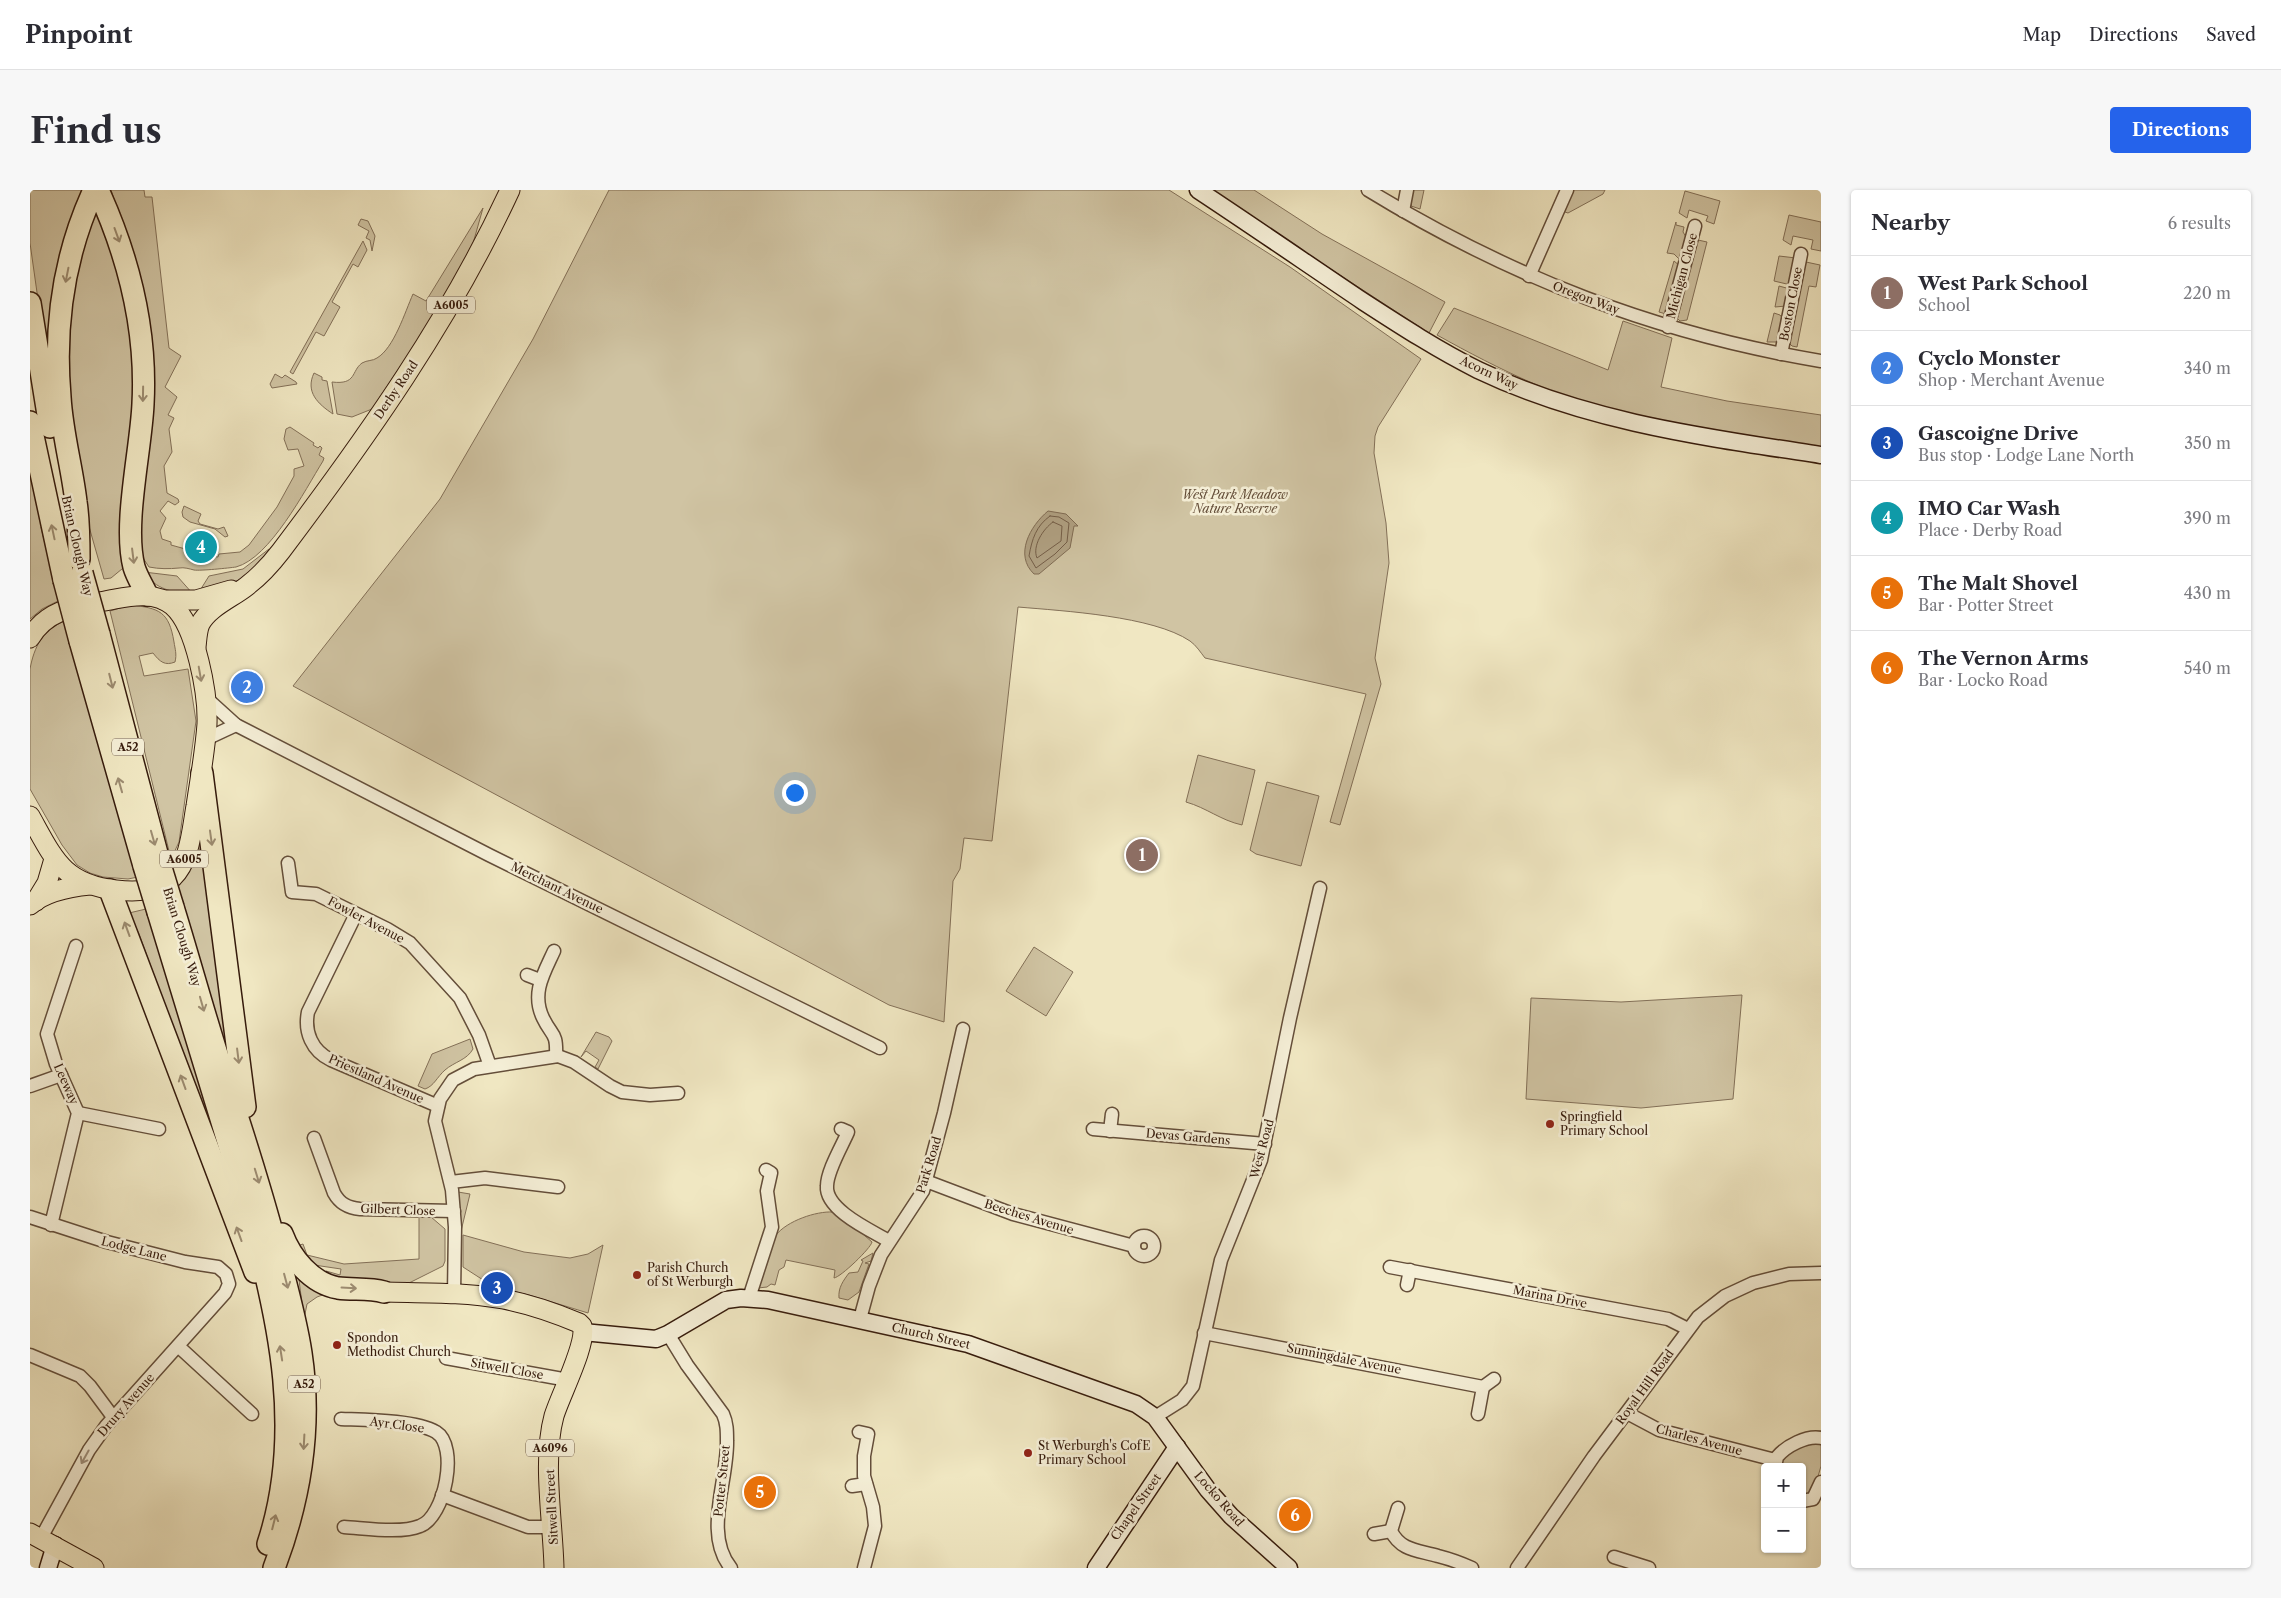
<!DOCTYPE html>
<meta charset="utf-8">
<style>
:root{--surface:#fff;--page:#f7f7f7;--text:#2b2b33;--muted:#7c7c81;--line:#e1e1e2;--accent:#2563eb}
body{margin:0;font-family:"Libre Caslon Text",serif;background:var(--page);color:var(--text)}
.controls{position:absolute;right:15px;bottom:15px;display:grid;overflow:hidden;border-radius:5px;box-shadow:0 1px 4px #0004}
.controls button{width:45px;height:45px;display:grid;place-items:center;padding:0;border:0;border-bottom:1px solid var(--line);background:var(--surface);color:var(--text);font:25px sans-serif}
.you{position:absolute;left:764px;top:602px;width:18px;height:18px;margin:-12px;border:4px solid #fff;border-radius:50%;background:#1a73e8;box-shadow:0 0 0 8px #1a73e833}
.badge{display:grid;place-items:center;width:32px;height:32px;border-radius:50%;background:var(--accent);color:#fff;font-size:16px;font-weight:700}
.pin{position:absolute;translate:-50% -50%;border:2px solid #fff;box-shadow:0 1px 5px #0006}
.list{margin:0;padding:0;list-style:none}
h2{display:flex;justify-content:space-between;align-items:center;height:65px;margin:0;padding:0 20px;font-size:21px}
h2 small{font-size:16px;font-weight:400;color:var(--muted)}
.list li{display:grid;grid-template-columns:32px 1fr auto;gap:15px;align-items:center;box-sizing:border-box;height:75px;padding:0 20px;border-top:1px solid var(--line)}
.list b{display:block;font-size:19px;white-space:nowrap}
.list p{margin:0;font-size:16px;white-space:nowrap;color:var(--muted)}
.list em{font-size:16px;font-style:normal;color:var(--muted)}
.map{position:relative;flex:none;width:1791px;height:1378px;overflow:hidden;border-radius:5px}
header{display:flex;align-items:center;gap:30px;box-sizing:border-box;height:70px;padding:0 25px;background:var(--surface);border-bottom:1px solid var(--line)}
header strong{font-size:24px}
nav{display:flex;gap:28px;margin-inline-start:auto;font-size:18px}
.intro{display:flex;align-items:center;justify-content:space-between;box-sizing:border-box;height:120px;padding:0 30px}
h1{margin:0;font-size:35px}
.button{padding:12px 22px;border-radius:5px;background:var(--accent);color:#fff;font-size:18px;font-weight:700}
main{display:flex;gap:30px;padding:0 30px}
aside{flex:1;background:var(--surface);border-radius:5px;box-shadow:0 1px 4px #0004}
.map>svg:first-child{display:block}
</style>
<header>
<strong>Pinpoint</strong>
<nav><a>Map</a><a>Directions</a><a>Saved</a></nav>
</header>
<div class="intro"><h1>Find us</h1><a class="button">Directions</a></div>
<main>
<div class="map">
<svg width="1791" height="1378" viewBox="0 0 1791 1378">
<rect width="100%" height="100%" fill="#f0e7c2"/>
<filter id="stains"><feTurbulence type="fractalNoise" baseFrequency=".004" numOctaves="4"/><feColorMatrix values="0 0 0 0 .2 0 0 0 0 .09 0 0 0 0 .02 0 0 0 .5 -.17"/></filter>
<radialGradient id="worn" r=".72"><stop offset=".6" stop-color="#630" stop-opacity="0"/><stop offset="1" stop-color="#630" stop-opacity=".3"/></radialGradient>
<g fill="#d0c4a3" stroke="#837058">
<path d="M0,0H54L18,180L0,53Z"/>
<path d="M81,0H114L115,7H122L139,158L151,166L135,197L147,207L138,225L144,228L139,239L142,262L134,276L137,303L148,309L149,312L145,315L138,311L130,321L136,328L130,341L132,349L141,352V355L159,360L158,366L175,370L177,366L188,367L189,364L210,362L219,355L247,317L264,286V279L274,276L268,259L258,260L254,249L256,239L260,237L284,253L283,255L288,258L290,256L292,258L289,265L294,268L293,271C275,300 240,368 206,377C199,378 170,381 164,380C160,379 154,377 149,378C139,379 129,379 119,377L109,362L110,303L94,39Z"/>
<path d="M579,0H1139L1260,77L1391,169L1348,237L1345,246L1344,263L1356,333L1359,373L1345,468L1351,494L1310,635L1300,632L1336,504L1175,468C1171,463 1166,455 1160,451C1123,426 1034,421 988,417L962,651L934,648L930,679L923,691L914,832L859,815L263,496L410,309L503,149Z"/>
<path d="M1179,0H1224L1292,44L1415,112L1399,143Z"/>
<path d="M1382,0H1394L1390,19L1381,16Z"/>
<path d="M1541,0H1575L1573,4L1538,23L1532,21Z"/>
<path d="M1655,1L1690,11L1684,34L1676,31L1678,26L1659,20L1657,28L1649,23Z"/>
<path d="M453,18L442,57L403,127L342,219L322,227L307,224L302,192C327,195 321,181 332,173C337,170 343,171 347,168C364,158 375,122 383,104L396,111Z"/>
<path d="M67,19L79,48L105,147L98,374L81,388L74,389L58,333L35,182L45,78Z"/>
<path d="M1759,25L1791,32V61L1781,59L1783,50L1763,46L1761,55L1753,50Z"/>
<path d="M331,29L338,31L345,46L342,61L340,50L336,48L339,41L328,35Z"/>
<path d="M1646,32V35L1654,37L1653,42L1658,50L1651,71L1644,64L1637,63Z"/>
<path d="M1668,50L1677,52L1657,130L1650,131L1646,127Z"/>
<path d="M333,51L337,60L328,77L323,74L302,112L310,117L294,146L286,142L263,184L260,182Z"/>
<path d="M1749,66L1766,68L1761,95L1744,91Z"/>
<path d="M1644,71L1650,76L1636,124L1629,122Z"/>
<path d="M1776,72L1790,75L1786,97L1779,96L1767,157L1762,156L1758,152Z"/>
<path d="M1749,96L1760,99L1756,116L1745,117Z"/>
<path d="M1424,118L1578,180L1593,131L1642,148L1631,197L1697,211L1791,225V258C1730,248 1667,241 1607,228C1535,212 1470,180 1407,145Z"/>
<path d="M1744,123L1750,125L1754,130L1748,152H1737Z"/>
<path d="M284,183L292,187V190L297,191L303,224C288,214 275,202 284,183Z"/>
<path d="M245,184L252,188L255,185L266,192L267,194L242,198L240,194Z"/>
<path d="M0,286L13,336L11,337L22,384L30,410L12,419L0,429Z"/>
<path d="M154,316L171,324L168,331L170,334L188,339L194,337L198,346L195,347L185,339L160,332L153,327L152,322Z"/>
<path d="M239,359C225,389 198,396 169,402L179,386L213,379Z"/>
<path d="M114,382L147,386L163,404C142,402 126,400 114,382Z"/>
<path d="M100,415C130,418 139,422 144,452C145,459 147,464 145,472C135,476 130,472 123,463L109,466L114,486L158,479L166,531L149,652L141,669L80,421Z"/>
<path d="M35,431L108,687L98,689L73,687L60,683L47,675L32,655L0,599V479C4,457 13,439 35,431Z"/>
<path d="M1168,565L1225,580L1212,635C1190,630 1177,618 1156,612Z"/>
<path d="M1237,592L1289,606L1271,676L1226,664L1220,660Z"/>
<path d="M171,656L198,860H196L169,774L148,697L166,671Z"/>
<path d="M116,719L118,721L208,1015L109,744L99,723Z"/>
<path d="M1004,757L1043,782L1016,826L976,801Z"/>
<path d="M1712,805L1703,909L1611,918L1496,909L1501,808L1591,812Z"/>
<path d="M566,842L579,847L582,851L568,879L565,877L569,870L556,861L551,867Z"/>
<path d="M440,849L443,859C437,870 424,872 415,880C407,887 404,896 395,899L388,896L402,864Z"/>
<path d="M428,1002L440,1004L431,1041Z"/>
<path d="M803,1022L835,1043L834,1045L842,1052C841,1058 811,1087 804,1088L805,1080L756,1070L754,1077L749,1080L745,1095L741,1094L737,1097L728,1098C731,1088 742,1050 746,1045C757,1031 786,1021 803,1022Z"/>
<path d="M389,1027H401L415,1039V1071L413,1076L377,1094L304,1088L296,1081L310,1085L311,1079L284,1075L267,1056L273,1054L277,1065L314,1074L389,1069Z"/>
<path d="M433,1045L494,1062L540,1068L558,1064L573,1055L558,1123L499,1105L464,1097L433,1077Z"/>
<path d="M843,1063L841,1071L835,1073L839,1074L829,1102L818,1110L809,1108C808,1098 813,1091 819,1083L828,1082L833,1071L831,1070Z"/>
<path d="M269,1090H271L295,1104L287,1107L277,1114L274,1129Z"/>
<path d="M1781,1252L1791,1254V1276L1783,1304L1772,1307V1277H1751C1751,1262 1770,1257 1781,1252Z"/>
</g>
<path fill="#b1a284" stroke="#806c54" d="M1018,321L1036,324L1048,336H1044L1040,358L1009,384H1004C984,365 1000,336 1018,321Z"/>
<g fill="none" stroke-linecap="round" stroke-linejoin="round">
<g stroke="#745e48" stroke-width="1">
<path d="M1020,326L1029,327L1039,333L1037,352L1025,364L1006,378L999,366C1002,349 1006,336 1020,326Z"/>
<path d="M1023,332L1032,336L1031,351L1007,368C1002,356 1013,339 1023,332Z"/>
</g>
<g stroke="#644e3a" stroke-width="15">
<g id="street">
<path d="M1338,0C1480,87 1627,144 1791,171"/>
<path d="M1373,21L1377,0"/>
<path d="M1499,86L1537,0"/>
<path d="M1638,137L1665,36"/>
<path d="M1751,164L1771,64"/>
<path d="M174,506L206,535L459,665L850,858"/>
<path d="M176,549L206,535"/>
<path d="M258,673L262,702L286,704L357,739L380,753L430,808L449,845L460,876"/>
<path d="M326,724L278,822C274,842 282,861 301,870L408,916"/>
<path d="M524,761C514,783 501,803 513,828C522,847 527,841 526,866"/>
<path d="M497,785L510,790"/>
<path d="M0,896L31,885"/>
<path d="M48,923L129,939"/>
<path d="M811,939L818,942C812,956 797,981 797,996C795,1020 842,1041 859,1051"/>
<path d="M1063,939L1235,954"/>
<path d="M1080,941L1082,924"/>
<path d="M284,948L304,1003C310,1014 318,1018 330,1019L424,1021"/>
<path d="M896,991L983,1024L1104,1056"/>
<path d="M421,992L455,988L528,997"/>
<path d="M0,1027L77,1052L155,1072L188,1077L196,1084L199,1094L195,1103L76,1236L59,1260L11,1348"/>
<path d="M21,1035L48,923L26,874L17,844L46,756"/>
<circle cx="1114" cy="1056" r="10"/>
<path d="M1360,1077L1638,1129L1658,1139"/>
<path d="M1377,1095L1380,1080"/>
<path d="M424,1104L425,1037L422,1000L405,931L410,909L423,890L444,879L528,866L544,872L580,896L592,902L620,905L648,903"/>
<path d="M719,1108L742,1037L737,1001L741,983L736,980"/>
<path d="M830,1129L839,1096L851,1065L893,1001L914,923L933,839"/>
<path d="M1174,1143L1453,1197L1448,1224"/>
<path d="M638,1144L657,1175L693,1224C697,1233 697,1241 697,1251C698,1291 673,1344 701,1378"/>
<path d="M148,1156L222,1224"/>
<path d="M0,1165L50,1186L60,1196L83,1227"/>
<path d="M416,1168L538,1190"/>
<path d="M1453,1197L1464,1189"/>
<path d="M1597,1223L1629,1240L1745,1270"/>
<path d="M1125,1227L1152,1210L1163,1196L1191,1070L1231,970L1260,828L1290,698"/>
<path d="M311,1229C335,1230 385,1230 406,1242C429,1256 415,1327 390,1336C371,1344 334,1338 314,1337"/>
<path d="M829,1242L838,1244L834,1266V1286L843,1317L845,1336L834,1378"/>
<path d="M1745,1277L1747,1267C1756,1256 1777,1245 1791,1248"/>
<path d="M822,1296L836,1294"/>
<path d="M412,1305L498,1337H522"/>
<path d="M1772,1311L1783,1309L1791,1292"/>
<path d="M1368,1318L1361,1341C1371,1361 1388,1360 1408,1366C1420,1369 1431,1373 1442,1378"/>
<path d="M1344,1344L1361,1341"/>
<path d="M1584,1367L1619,1378"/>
<path d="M1487,1378L1564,1266L1668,1127L1695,1106L1723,1093L1759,1084L1791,1083"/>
</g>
</g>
<g stroke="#361b0c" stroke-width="19">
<g id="secondary">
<path d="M1168,0C1224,37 1279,75 1334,112C1371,136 1408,160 1448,180C1557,232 1673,247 1791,265"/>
<path d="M553,1142L626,1149L638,1144L696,1110L711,1108L738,1110L938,1154L1106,1214L1125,1227L1178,1300L1201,1326L1259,1378"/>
<path d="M18,1378L25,1355"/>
<path d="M1066,1378L1147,1257"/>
</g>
</g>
<g stroke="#361b0c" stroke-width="21">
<g id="primary">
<path d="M134,410H166L201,400"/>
<path d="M0,448C19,416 52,416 85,409C105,405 126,402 143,416C166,436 178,504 177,534C175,562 170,589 166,616C162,638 160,671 143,687C127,702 106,702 86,700C33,694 24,669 0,626"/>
<path d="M166,457C167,449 167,441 170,434C179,417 202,408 217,396C230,386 241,374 251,361C337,247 420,130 480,0"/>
<path d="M6,711L17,693L24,669"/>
<path d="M0,715C16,701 39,697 60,695"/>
<path d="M354,1102C393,1103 434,1102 473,1109C499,1114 525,1123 549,1133L552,1136C558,1152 530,1206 524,1226C512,1270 523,1332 524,1378"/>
<path d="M0,1343L64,1378"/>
</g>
</g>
<g stroke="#361b0c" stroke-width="24">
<g id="highway">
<path d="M68,0C99,68 117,139 113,214C111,260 93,334 104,377C107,387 113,396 117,405"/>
<path d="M0,113L20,237"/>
<path d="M0,232L34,390"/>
<path d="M49,369C49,350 49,331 46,312C42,277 32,243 30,207C24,137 34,65 64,0"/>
<path d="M69,444L129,671"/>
<path d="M50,451L114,676"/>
<path d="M172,583L215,917"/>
<path d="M80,700L225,1082"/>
<path d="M143,717C160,772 175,828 193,883C213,943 232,1003 248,1064C257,1097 266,1130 271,1163C282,1236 270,1310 244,1378"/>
<path d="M128,722L220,1024C250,1132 274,1245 238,1354"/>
<path d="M252,1044C261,1068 281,1093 308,1098C323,1100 339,1098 354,1102"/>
</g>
</g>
<use href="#street" stroke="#f5efd7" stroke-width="12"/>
<use href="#secondary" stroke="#f5efd7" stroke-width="16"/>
<use href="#primary" stroke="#f0e7c2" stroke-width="19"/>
<use href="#highway" stroke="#f0e7c2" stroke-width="21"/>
<g stroke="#361b0c" stroke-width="24" stroke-linecap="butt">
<g id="highway-bridge">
<path d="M52,383L69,444"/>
<path d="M34,390L50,451"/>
<path d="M129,671L143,717"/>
<path d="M114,676L128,722"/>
</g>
</g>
<use href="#highway-bridge" stroke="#f0e7c2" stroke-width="21"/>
</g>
<defs><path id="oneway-shaft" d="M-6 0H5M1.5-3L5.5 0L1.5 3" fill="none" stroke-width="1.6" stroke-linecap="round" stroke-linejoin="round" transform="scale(1.25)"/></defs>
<g stroke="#9c8b70">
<use href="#oneway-shaft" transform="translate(87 45) rotate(70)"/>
<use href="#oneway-shaft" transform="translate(37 85) rotate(101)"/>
<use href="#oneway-shaft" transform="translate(113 204) rotate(91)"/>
<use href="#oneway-shaft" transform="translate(23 342) rotate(-102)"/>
<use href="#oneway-shaft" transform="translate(103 366) rotate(83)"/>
<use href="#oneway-shaft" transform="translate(170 484) rotate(80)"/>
<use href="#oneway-shaft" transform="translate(81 491) rotate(76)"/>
<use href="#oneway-shaft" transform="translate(90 595) rotate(-106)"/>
<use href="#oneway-shaft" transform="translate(123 648) rotate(74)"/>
<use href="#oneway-shaft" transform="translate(181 648) rotate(82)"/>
<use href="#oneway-shaft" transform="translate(97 739) rotate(-110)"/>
<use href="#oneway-shaft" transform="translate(172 814) rotate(74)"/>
<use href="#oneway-shaft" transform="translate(208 866) rotate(83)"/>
<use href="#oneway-shaft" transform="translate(153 892) rotate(-110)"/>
<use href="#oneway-shaft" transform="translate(227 986) rotate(73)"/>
<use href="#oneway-shaft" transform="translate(209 1044) rotate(-110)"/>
<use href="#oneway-shaft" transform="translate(256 1091) rotate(75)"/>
<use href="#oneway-shaft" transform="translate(319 1098) rotate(3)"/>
<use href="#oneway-shaft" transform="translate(251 1163) rotate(-99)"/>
<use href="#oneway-shaft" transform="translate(274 1252) rotate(93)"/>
<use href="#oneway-shaft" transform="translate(244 1332) rotate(-76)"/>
</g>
<use stroke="#9f907c" href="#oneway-shaft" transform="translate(55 1267) rotate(119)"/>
<g fill="#8f2418" stroke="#f5efd7" stroke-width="2">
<circle cx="1520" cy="934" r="5"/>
<circle cx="607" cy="1085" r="5"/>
<circle cx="307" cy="1155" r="5"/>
<circle cx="998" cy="1263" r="5"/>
</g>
<g text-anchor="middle" stroke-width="5" stroke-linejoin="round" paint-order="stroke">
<g fill="#f5efd7" stroke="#6f5b49" stroke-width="1">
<rect x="397" y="106.5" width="48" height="17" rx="4"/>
<rect x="82" y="548.5" width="32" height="17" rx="4"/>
<rect x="130" y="660.5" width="48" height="17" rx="4"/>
<rect x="258" y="1185.5" width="32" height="17" rx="4"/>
<rect x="496" y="1249.5" width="48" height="17" rx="4"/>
</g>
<g font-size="11" font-weight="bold" fill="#361b0c">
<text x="421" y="119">A6005</text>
<text x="98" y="561">A52</text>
<text x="154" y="673">A6005</text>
<text x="274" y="1198">A52</text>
<text x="520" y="1262">A6096</text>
</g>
<g font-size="12" fill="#361b0c" stroke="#f5efd7">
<text transform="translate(1652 86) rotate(-75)" y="4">Michigan Close</text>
<text transform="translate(1556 108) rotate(21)" y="4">Oregon Way</text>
<text transform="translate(1761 114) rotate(-79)" y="4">Boston Close</text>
<text transform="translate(1459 183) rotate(25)" y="4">Acorn Way</text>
<text transform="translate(366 200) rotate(-56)" y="4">Derby Road</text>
<text transform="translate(47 356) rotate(77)" y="4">Brian Clough Way</text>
<text transform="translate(527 698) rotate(26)" y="4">Merchant Avenue</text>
<text transform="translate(336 730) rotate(28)" y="4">Fowler Avenue</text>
<text transform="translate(152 747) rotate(73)" y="4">Brian Clough Way</text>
<text transform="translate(346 889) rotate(24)" y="4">Priestland Avenue</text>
<text transform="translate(36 894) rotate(66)" y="4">Leeway</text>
<text transform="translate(1158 947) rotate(5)" y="4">Devas Gardens</text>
<text transform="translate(1232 959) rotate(-75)" y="4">West Road</text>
<text transform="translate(899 975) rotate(-73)" y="4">Park Road</text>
<text transform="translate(368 1020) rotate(2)" y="4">Gilbert Close</text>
<text transform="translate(999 1027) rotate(17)" y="4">Beeches Avenue</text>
<text transform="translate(104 1059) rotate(14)" y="4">Lodge Lane</text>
<text transform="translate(1520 1107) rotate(11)" y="4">Marina Drive</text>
<text transform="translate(901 1146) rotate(13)" y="4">Church Street</text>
<text transform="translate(1314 1169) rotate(11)" y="4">Sunningdale Avenue</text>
<text transform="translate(477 1179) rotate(10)" y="4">Sitwell Close</text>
<text transform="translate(1615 1197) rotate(-54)" y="4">Royal Hill Road</text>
<text transform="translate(96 1215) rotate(-49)" y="4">Drury Avenue</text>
<text transform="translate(367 1235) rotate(8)" y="4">Ayr Close</text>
<text transform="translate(1669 1250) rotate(15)" y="4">Charles Avenue</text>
<text transform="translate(692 1291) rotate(-84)" y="4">Potter Street</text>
<text transform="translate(1189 1309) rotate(49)" y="4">Locko Road</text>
<text transform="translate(522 1317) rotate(-93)" y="4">Sitwell Street</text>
<text transform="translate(1106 1317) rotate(-55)" y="4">Chapel Street</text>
</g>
<g font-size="12" font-style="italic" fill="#644e39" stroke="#f5efd7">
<text x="1205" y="309">West Park Meadow<tspan x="1205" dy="14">Nature Reserve</tspan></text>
</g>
<g font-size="12" fill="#361b0c" stroke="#f5efd7" text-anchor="start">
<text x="1530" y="931">Springfield<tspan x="1530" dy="14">Primary School</tspan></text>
<text x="617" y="1082">Parish Church<tspan x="617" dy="14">of St Werburgh</tspan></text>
<text x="317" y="1152">Spondon<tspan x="317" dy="14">Methodist Church</tspan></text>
<text x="1008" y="1260">St Werburgh's CofE<tspan x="1008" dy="14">Primary School</tspan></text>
</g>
</g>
<rect width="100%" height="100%" filter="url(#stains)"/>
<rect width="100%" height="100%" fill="url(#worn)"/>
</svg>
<div class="controls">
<button>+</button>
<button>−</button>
</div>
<div class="you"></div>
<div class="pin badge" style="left:1112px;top:665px;background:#8d6e63">1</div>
<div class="pin badge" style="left:217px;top:497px;background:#3f7fe0">2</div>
<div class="pin badge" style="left:467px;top:1098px;background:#1a4fb4">3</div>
<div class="pin badge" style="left:171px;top:357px;background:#0f9aa8">4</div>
<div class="pin badge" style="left:730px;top:1302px;background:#e8710a">5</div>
<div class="pin badge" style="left:1265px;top:1325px;background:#e8710a">6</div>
</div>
<aside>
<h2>Nearby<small>6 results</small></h2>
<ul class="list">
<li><span class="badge" style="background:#8d6e63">1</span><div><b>West Park School</b><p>School</p></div><em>220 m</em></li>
<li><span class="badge" style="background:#3f7fe0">2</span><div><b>Cyclo Monster</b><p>Shop · Merchant Avenue</p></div><em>340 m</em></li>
<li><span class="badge" style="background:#1a4fb4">3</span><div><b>Gascoigne Drive</b><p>Bus stop · Lodge Lane North</p></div><em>350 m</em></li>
<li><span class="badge" style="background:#0f9aa8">4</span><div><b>IMO Car Wash</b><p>Place · Derby Road</p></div><em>390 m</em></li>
<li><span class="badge" style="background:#e8710a">5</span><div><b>The Malt Shovel</b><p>Bar · Potter Street</p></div><em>430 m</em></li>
<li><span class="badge" style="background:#e8710a">6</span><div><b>The Vernon Arms</b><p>Bar · Locko Road</p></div><em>540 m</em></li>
</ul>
</aside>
</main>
